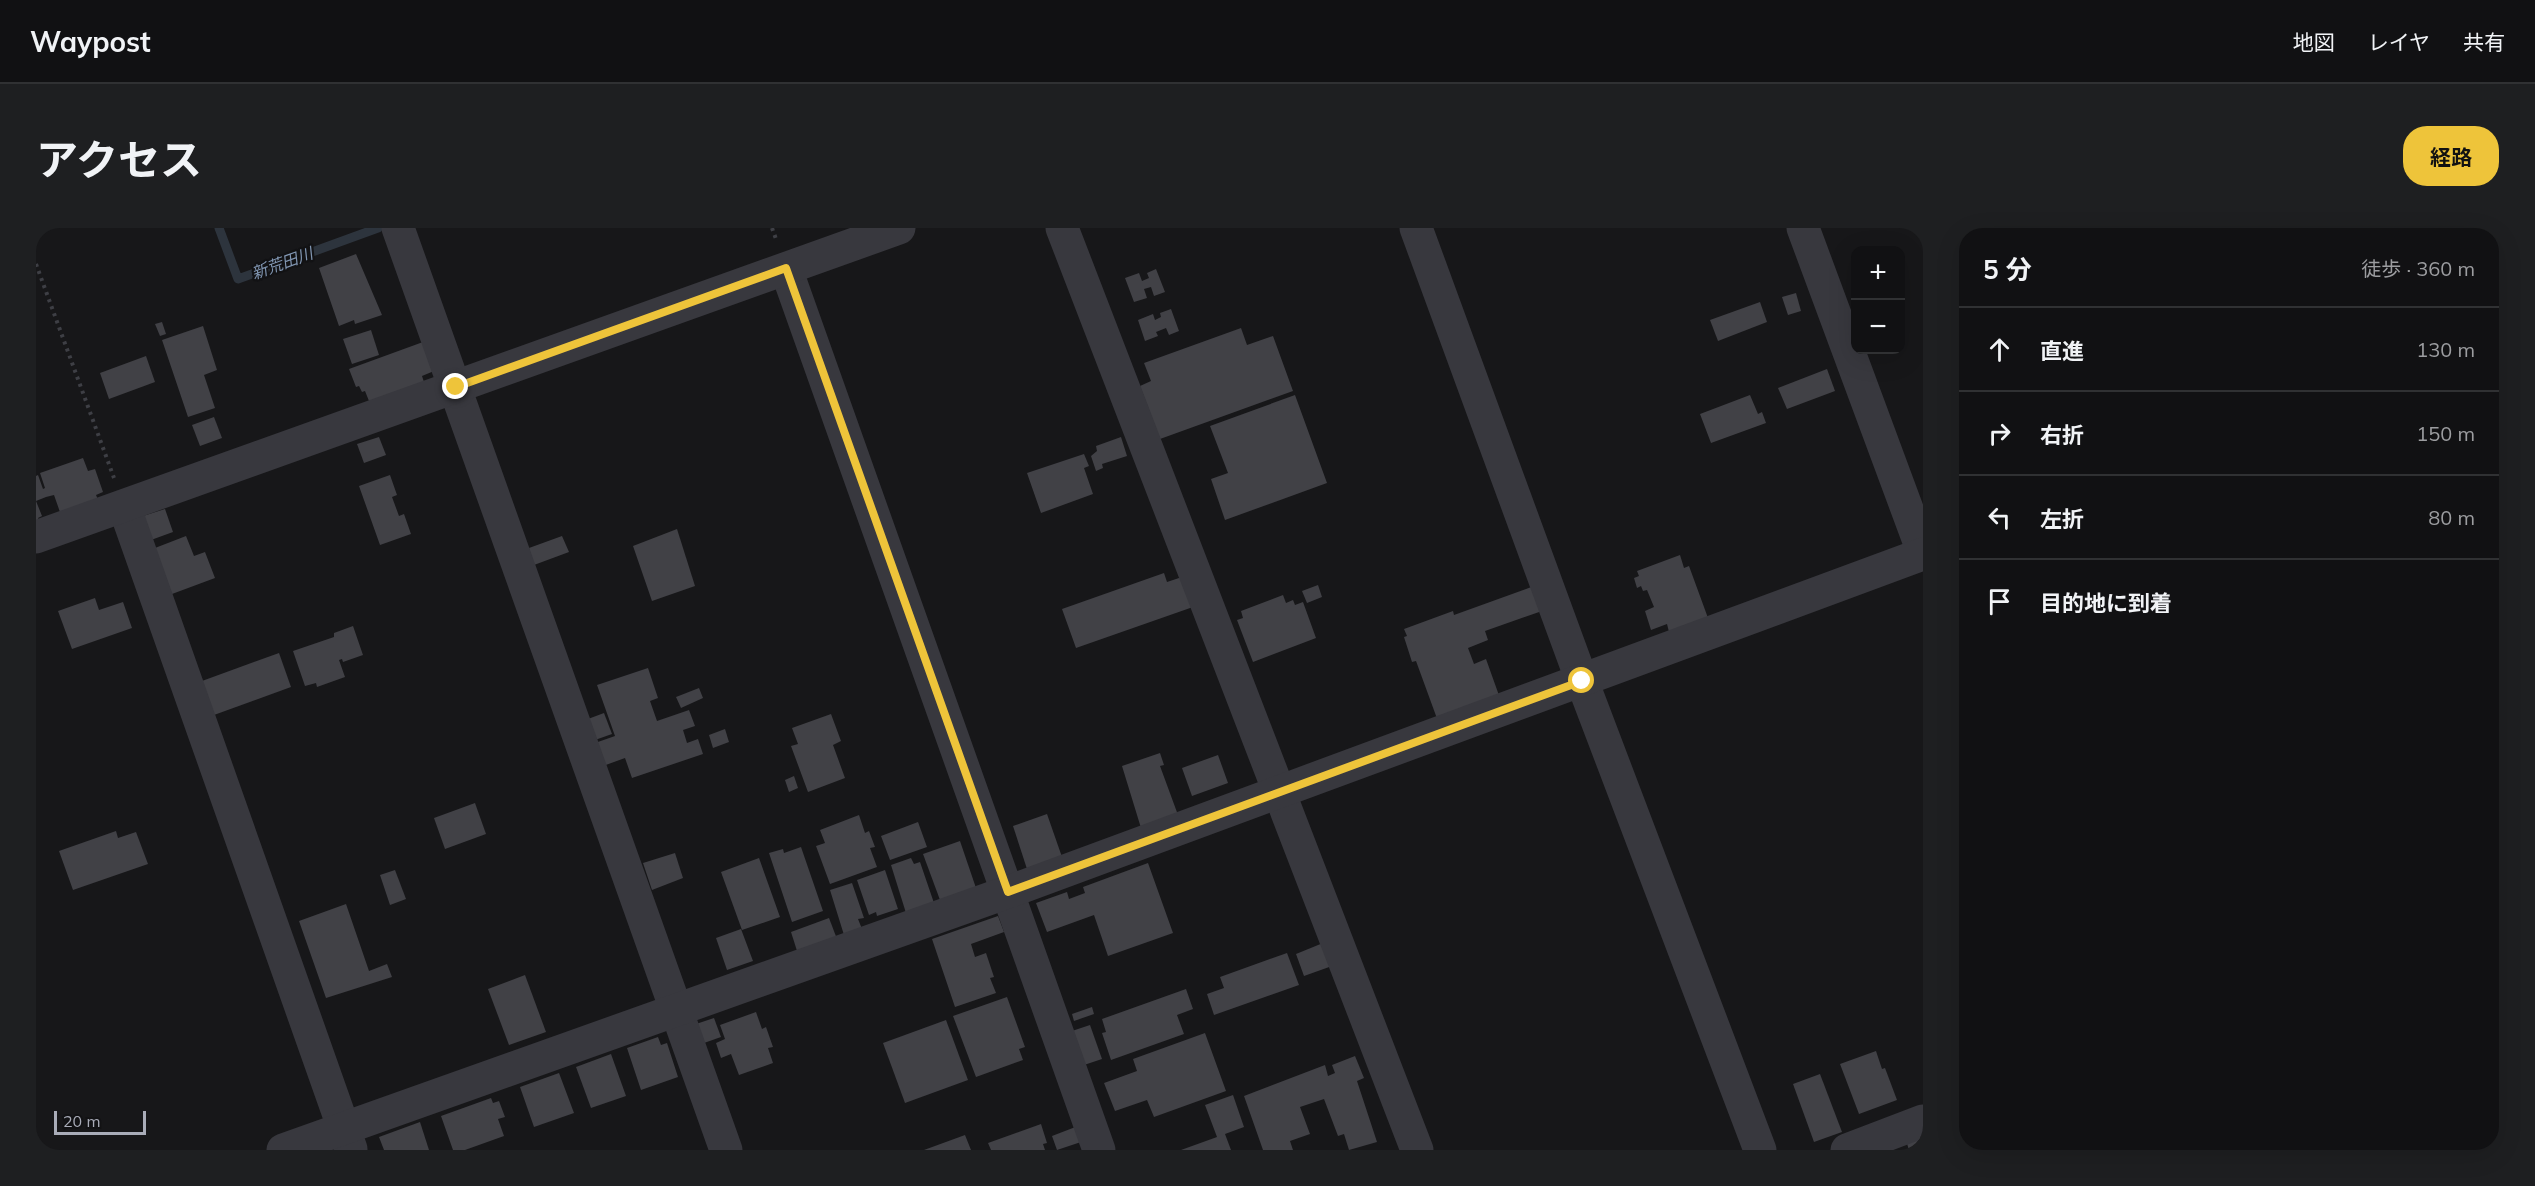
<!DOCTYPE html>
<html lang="ja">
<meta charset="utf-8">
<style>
:root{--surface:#111113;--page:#1e1f21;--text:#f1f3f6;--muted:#9c9da0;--line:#303133;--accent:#eec43a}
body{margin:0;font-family:Mulish,"Noto Sans JP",sans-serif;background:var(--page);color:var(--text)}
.controls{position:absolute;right:18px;top:18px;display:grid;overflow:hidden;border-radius:12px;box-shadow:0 6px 24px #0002}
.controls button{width:54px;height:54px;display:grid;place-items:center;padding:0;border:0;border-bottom:2px solid var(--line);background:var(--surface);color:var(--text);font:30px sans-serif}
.scale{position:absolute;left:18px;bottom:15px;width:92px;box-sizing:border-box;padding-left:6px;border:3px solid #a9acb8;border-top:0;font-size:16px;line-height:21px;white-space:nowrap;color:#a9acb8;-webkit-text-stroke:4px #121214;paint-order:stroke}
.stop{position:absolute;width:18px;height:18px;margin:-14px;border:4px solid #eec43a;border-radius:50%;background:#fff}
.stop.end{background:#eec43a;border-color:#fff;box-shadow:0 2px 6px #0008}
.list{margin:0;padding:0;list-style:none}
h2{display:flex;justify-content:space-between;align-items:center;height:78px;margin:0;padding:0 24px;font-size:26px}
h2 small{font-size:20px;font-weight:400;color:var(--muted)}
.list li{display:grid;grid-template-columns:39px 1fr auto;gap:18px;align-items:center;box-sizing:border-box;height:84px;padding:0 24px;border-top:2px solid var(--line)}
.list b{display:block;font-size:22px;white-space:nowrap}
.list em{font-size:20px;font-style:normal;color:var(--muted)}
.icon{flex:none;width:33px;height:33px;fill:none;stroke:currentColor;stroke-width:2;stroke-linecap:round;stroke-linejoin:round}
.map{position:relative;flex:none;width:1887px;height:922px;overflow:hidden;border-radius:24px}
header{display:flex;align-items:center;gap:36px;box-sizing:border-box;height:84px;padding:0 30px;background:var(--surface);border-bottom:2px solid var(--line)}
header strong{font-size:28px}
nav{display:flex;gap:33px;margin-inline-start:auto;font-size:21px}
.intro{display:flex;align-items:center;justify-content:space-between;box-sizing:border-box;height:144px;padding:0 36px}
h1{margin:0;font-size:42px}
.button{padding:15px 27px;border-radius:24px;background:var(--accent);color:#111;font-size:21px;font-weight:700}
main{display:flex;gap:36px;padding:0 36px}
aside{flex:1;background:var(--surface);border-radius:24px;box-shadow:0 6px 24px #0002}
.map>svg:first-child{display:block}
</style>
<header>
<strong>Waypost</strong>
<nav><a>地図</a><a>レイヤ</a><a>共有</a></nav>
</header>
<div class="intro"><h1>アクセス</h1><a class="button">経路</a></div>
<main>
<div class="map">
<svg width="1887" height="922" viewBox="0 0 1887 922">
<rect width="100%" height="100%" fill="#171719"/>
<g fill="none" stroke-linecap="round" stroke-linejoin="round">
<path stroke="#2d343d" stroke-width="9" d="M183,0L202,51L342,0"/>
</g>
<g fill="#414146">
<path d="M320,26L346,87L319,96L318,92L303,98L283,40Z"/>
<path d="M1120,41L1129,64L1118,68L1115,59L1108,61L1111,70L1098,74L1089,50L1103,45L1106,53L1113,50L1111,45Z"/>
<path d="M1760,65L1765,83L1752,87L1746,69Z"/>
<path d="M1724,74L1731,94L1682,113L1674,92Z"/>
<path d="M1135,81L1143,103L1133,107L1130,100L1120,104L1122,108L1109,113L1102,92L1117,86L1119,92L1125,89L1124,85Z"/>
<path d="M126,94L130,106L124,108L119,96Z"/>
<path d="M167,98L181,142L168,147L179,180L152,189L126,112Z"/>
<path d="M1205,100L1211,117L1237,108L1257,163L1124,211L1104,158L1115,153L1108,135Z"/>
<path d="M335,102L343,127L316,136L307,111Z"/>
<path d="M387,114L398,143L386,148L388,154L333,173L329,163L326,164L323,158L320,159L313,141Z"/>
<path d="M110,128L119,154L73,171L64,145Z"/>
<path d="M1791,141L1799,163L1751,181L1742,160Z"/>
<path d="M1259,167L1291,255L1189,292L1175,251L1192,245L1174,198Z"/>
<path d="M1714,167L1722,186L1726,184L1730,195L1675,215L1664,186Z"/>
<path d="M178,189L186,210L164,218L156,197Z"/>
<path d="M343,209L350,227L328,235L321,216Z"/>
<path d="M1085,209L1091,228L1066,236L1067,240L1060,243L1055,228L1061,223L1060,218Z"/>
<path d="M1048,226L1053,238L1048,240L1057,266L1005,285L991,245Z"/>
<path d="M47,230L52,243L59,241L67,264L60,267L63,274L25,287L18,267L10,269L0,273L6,288L2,290L4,295L0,296V248L2,247L7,261L9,260L4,245Z"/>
<path d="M354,247L361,267L356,269L363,288L368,286L375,306L344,317L323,258Z"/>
<path d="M129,281L137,304L115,312L107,288Z"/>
<path d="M641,301L659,358L616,373L597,318Z"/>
<path d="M150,308L158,328L169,324L179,350L136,366L119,320Z"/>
<path d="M526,308L533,324L498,337L493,320Z"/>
<path d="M1644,327L1648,340L1653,338L1672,390L1633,404L1631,396L1615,402L1609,383L1618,379L1611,362L1607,363L1605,358L1601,360L1598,350L1603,348L1601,343Z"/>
<path d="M1128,345L1131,354L1146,349L1157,379L1040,420L1026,381Z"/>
<path d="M1282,357L1286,369L1271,375L1266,363Z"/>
<path d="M1498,358L1506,383L1449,403L1452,412L1432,420L1438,436L1450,431L1465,473L1403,496L1380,433L1376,434L1368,409L1371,408L1368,401L1417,383L1418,387Z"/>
<path d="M1247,367L1250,375L1257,372L1259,377L1267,374L1280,410L1217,434L1201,392L1207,390L1205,383Z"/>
<path d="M59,370L63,382L87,374L96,400L36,421L22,383Z"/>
<path d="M317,398L327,427L307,434L306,431L303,432L309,449L281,459L280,455L269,458L257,423L298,409V405Z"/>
<path d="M243,425L255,459L178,487L166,453Z"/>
<path d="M612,440L622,470L614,473L621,493L653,482L659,498L647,502L651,515L662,511L667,526L596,550L589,530L567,538L559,515L579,508L561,457Z"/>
<path d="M663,460L667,470L645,480L640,469Z"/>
<path d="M568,485L576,506L559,512L552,491Z"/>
<path d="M795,486L805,513L797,517L809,550L772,564L755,518L762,516L756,500Z"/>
<path d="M689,501L693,514L677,520L673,507Z"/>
<path d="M1124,525L1128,537L1124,538L1142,587L1105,600L1086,538Z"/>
<path d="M1182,527L1192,555L1156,568L1146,540Z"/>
<path d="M758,548L762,560L753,564L749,552Z"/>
<path d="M439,575L450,606L409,621L398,590Z"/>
<path d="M1011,586L1026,629L991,641L977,598Z"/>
<path d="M823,587L829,605L833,603L839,619L834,620L841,639L794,656L780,618L789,615L784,602Z"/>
<path d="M882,594L891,619L854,632L845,608Z"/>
<path d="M80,603L82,610L100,604L112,636L37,662L23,623Z"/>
<path d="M924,613L940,660L904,672L887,626Z"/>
<path d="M765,619L787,683L756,694L733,625L747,621L748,625Z"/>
<path d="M639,625L647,650L616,662L607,635Z"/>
<path d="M723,630L744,689L706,702L685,644Z"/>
<path d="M875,630L878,636L884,634L898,675L870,685L855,637Z"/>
<path d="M1112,635L1137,705L1072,728L1058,687L1011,704L1000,675L1031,664L1033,671L1049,665L1047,659Z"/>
<path d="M359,642L370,671L354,677L344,647Z"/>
<path d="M849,642L862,681L841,688L840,684L833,687L821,652Z"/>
<path d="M816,655L828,690L822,691L826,701L808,707L794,662Z"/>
<path d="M310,676L333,743L351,736L356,749L290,770L263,693Z"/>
<path d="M962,688L968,704L935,716L939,729L950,725L958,749L954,750L960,765L919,779L896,711Z"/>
<path d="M793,690L801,711L762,726L755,704Z"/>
<path d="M705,701L717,733L691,742L680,710Z"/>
<path d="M1287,715L1296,738L1268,748L1260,726Z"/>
<path d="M1251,725L1263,757L1178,787L1171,766L1188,760L1184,749Z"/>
<path d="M489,747L510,804L473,817L452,761Z"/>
<path d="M1150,761L1157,781L1141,787L1148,806L1075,832L1066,805L1070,804L1066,791Z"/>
<path d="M971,769L989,819L983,821L987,832L940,849L917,788Z"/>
<path d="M1056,779L1058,786L1038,793L1036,786Z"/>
<path d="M720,784L726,801L730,799L737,819L732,820L737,835L703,847L695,826L685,830L680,815L689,811L684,797Z"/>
<path d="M678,790L685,809L668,815L660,796Z"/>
<path d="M910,792L932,852L869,875L847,815Z"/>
<path d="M1054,797L1066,831L1048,837L1036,803Z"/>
<path d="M1169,805L1190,863L1118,889L1111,872L1079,883L1068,855L1101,843L1097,831Z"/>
<path d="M622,809L625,817L631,815L642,849L605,862L591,820Z"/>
<path d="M1840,823L1846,841L1849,840L1861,872L1823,886L1804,836Z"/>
<path d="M575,826L590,868L555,880L540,839Z"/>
<path d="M1319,828L1328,850L1321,853L1341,914L1313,922L1308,906L1302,908L1288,871L1264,879L1274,906L1254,913L1257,922H1227L1208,868L1289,837L1292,848L1299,845L1296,837Z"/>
<path d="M523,845L538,885L498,899L484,859Z"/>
<path d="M1784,846L1806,904L1778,914L1757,856Z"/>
<path d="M1197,867L1208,899L1189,906L1195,922H1145L1181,909L1169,877Z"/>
<path d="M455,870L457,875L463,873L469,889L462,891L468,908L429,922H417L405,888Z"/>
<path d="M384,894L393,922H348L343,909Z"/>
<path d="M1005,896L1011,915L1007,916L1009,922H955L952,915Z"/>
<path d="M1042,898L1048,913L1021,922L1016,908Z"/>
<path d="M929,907L935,922H888Z"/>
<path d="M1869,909H1887V922H1873Z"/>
</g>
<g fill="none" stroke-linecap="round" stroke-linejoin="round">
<g stroke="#3e3f45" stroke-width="4" stroke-dasharray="3 4.5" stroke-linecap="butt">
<path d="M736,0L740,11"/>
<path d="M0,36L78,250"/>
</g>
<g stroke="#38383e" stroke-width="33">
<path d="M362,0L690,922"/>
<path d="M1026,0L1381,922"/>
<path d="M1380,0L1546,453L1724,922"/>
<path d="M1767,0L1887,324"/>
<path d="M750,41L1063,922"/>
<path d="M88,278L315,921"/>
<path d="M0,309L863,0"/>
<path d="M247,922L972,664L1887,326"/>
<path d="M1811,922L1887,893"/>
</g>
</g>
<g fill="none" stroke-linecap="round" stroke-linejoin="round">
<path stroke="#eec43a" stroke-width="8" d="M420,159L750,40L972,664L1546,453"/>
</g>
<g text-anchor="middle" stroke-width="4.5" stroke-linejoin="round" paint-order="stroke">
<g font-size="16" font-style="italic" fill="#8196b2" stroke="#121214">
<text transform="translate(246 35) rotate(-20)" y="6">新荒田川</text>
</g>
</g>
</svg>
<div class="controls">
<button>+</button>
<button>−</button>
</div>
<div class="scale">20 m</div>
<div class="stop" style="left:1546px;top:453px"></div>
<div class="stop end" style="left:420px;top:159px"></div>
</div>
<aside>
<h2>5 分<small>徒歩 · 360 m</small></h2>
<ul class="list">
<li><svg class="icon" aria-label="ahead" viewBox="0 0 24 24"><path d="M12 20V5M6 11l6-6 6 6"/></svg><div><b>直進</b></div><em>130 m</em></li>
<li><svg class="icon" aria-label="right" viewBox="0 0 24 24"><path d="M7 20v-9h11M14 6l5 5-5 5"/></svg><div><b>右折</b></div><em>150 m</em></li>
<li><svg class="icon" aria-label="left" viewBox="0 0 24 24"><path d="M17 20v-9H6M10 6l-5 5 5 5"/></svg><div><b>左折</b></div><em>80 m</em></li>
<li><svg class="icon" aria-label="arrive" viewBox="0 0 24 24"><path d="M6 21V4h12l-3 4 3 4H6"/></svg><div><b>目的地に到着</b></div></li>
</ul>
</aside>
</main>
